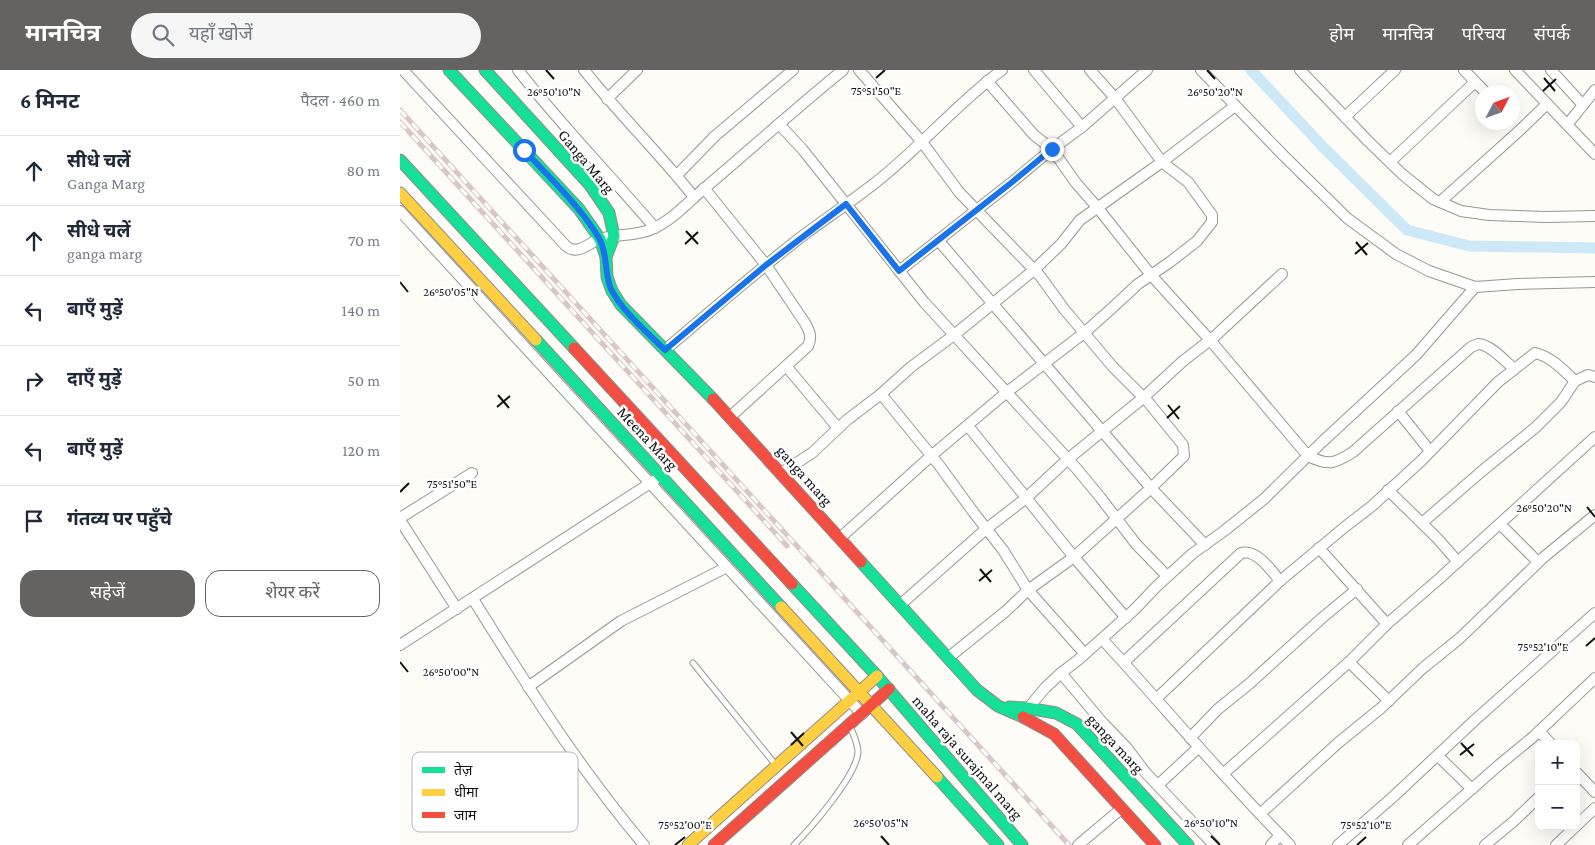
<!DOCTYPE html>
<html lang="hi">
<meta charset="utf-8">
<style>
:root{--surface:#fff;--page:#f6f6f7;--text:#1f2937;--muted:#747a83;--line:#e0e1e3;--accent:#646362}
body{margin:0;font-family:"Crimson Pro","Noto Sans Devanagari",serif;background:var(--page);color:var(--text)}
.controls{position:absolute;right:15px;bottom:15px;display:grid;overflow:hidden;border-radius:10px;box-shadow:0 5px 20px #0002}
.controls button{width:45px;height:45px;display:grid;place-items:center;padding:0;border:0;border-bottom:1px solid var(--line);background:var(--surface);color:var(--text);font:25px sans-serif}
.compass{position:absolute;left:1075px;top:15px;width:45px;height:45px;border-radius:50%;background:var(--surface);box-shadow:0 5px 20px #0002;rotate:49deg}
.stop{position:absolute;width:15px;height:15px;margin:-11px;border:4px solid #1a73e8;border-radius:50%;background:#fff}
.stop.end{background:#1a73e8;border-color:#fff;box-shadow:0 1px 5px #0008}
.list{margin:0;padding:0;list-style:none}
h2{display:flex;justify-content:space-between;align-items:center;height:65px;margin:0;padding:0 20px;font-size:21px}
h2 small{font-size:16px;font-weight:400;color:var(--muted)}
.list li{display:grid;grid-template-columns:32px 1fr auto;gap:15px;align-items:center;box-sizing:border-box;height:70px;padding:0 20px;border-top:1px solid var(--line)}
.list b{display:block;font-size:19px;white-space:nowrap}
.list p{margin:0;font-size:16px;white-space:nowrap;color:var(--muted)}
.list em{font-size:16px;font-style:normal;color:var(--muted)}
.actions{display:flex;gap:10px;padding:15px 20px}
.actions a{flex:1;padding:11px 0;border:1px solid var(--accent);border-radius:15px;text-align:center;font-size:18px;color:var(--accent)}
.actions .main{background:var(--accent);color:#fff}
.icon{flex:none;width:28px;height:28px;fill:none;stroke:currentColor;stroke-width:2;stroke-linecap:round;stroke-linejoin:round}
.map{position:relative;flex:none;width:1195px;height:775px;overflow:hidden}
header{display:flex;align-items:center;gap:30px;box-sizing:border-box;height:70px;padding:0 25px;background:var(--accent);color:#fff}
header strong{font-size:24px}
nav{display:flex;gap:28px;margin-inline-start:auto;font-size:18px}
.search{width:350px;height:45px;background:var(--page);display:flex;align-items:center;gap:12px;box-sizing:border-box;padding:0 18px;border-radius:28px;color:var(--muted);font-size:19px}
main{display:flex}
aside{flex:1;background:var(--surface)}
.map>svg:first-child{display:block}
</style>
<header>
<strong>मानचित्र</strong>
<div class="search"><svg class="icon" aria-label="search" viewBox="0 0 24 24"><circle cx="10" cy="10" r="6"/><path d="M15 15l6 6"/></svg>यहाँ खोजें</div>
<nav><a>होम</a><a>मानचित्र</a><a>परिचय</a><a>संपर्क</a></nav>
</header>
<main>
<aside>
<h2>6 मिनट<small>पैदल · 460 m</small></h2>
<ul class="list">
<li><svg class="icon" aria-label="ahead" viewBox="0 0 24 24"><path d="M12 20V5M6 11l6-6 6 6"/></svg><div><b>सीधे चलें</b><p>Ganga Marg</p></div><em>80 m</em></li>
<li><svg class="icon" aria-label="ahead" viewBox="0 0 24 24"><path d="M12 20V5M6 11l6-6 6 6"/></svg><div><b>सीधे चलें</b><p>ganga marg</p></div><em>70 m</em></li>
<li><svg class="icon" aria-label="left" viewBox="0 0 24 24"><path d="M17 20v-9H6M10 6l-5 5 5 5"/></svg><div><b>बाएँ मुड़ें</b></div><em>140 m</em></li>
<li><svg class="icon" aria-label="right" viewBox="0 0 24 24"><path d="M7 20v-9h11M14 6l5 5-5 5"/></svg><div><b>दाएँ मुड़ें</b></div><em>50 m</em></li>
<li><svg class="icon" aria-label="left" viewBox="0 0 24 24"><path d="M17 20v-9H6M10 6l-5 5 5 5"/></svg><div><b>बाएँ मुड़ें</b></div><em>120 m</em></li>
<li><svg class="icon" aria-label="arrive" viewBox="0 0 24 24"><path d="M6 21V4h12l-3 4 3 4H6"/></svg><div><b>गंतव्य पर पहुँचे</b></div></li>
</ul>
<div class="actions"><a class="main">सहेजें</a><a>शेयर करें</a></div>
</aside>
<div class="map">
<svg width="1195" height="775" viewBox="0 0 1195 775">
<rect width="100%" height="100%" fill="#fdfcf7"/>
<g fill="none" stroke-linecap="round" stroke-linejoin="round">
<path stroke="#cde8f7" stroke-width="11" d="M851,0L924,78L1007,160L1069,176L1195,178"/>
<g stroke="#979795" stroke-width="7">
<g id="lane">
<path d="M293,593L375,694"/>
<path d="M394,775C411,758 457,705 458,682C458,673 453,664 450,656"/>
</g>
</g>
<g stroke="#979795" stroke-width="12">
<g id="street">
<path d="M3,0L166,176C178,186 188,173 200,169C217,163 235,167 252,159C273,150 289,131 306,117C352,78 396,38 443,0"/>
<path d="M118,0C161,55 210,105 255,158"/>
<path d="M184,0C219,44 259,83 294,127"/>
<path d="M459,0L522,72L559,122L640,206L664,239L713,297L749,333L783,375L784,386L751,418L674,487L628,520L606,541L548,588"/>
<path d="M634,0L682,57"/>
<path d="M801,0L883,85L947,148L996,184L1029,201L1075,217"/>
<path d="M900,0L968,71L1002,104L1033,129L1061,141L1089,145L1146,147L1195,146"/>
<path d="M1064,0L1085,22"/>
<path d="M1115,0L1195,84"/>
<path d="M1151,0L1183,35"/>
<path d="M587,11L634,65L652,79L676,113L697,137L751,205L810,270L908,386C929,396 934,394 953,382L1071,277C1073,276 1076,275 1078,274C1090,274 1106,292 1114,299"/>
<path d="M207,29L237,0"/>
<path d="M945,47L995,0"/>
<path d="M379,54L403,80L524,232L676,398L700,427L736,474L767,506"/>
<path d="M1167,55L1195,20"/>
<path d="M990,92L1075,12"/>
<path d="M277,105L315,66L393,0"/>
<path d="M304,118L366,195L405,253C410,262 412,267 408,276L330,347"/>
<path d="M1040,132L1119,61L1147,34"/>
<path d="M0,141L462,644"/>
<path d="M538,170L751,418L805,475"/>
<path d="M499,201L611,113L652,79L682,57L747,0"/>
<path d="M265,280C311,241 357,201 405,164C428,147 452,131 475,113C520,78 556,34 602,0"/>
<path d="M386,296L438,358"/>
<path d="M481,324L539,395L574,443L603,480L628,520L685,584"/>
<path d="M998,341L1030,381"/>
<path d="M568,356L674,487L726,548"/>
<path d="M381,403L412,383L447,350L481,324L511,297L554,265L634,200L661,174L680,150L762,92L835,36"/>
<path d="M988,420L1037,468L1058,492"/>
<path d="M0,448L72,403"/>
<path d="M0,450L57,539"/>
<path d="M1022,453L1082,401L1136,357L1161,332L1175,311"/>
<path d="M1100,454L1138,492"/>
<path d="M440,468L531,386L607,322L684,263L711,239L738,214L770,192L797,171L812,152V145L788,112L762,92L715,28L690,0"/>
<path d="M919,478L987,554"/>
<path d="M73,529C126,614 179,698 244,775"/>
<path d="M500,535L586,459L625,429L668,389L743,328L783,291L814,267L882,204"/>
<path d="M702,569C765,637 824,709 890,775"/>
<path d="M0,575L255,410"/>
<path d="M724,592L841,483C857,479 871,500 880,511L946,456L972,436L1022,390L1098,312L1135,283C1152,287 1163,300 1175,311L1188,305L1195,307"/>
<path d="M949,592L989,631"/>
<path d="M661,603L702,652L727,678L745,702L814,775"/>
<path d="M128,617L221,551L327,497"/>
<path d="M756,629L880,511"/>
<path d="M625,642L645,618L661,603L678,590L734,540L757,516L792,484L824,461L864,429L921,373L1016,285L1075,217L1118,214L1195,212"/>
<path d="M1139,661L1151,674"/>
<path d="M790,668L818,639L849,614L922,548L957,519"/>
<path d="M1038,686L1072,719"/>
<path d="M1176,702L1195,722"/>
<path d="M823,704L949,592L987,554L1040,508L1195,367"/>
<path d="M758,715L799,677"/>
<path d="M860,744L938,673L981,638L1023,598L1060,568L1144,487L1195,445"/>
<path d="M1176,756L1195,738"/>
<path d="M678,775L721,739"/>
<path d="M871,775L880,765"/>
<path d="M938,775L994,726L1075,650L1195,543"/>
<path d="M1008,775L1099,695L1133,667L1195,608"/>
<path d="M1085,775L1114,751L1139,727"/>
<path d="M1156,775L1176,756"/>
</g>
</g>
<g stroke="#8e8d8b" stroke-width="13">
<g id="fast">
<path d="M49,0L179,139L200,169L206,187L207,207L212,221L221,235L313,329"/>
<path d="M85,0L190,115L209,143L214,166L206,187"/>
<path d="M0,90L174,278"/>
<path d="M136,270L381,537"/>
<path d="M461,492L577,620L598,636L623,647"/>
<path d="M392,514L477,606L622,775"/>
<path d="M609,637L627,638L656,643L677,654L788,775"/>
<path d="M537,707L598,775"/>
</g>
</g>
<g stroke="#8e8d8b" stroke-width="13">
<g id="slow">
<path d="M0,123L136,270"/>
<path d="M381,537L537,707"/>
<path d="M288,775L477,606"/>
</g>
</g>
<g stroke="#8e8d8b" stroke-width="13">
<g id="jam">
<path d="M174,278L392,514"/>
<path d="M313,329L461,492"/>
<path d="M623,647L654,664L755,775"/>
<path d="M314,775L489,619"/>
</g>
</g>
<use href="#lane" stroke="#fffffe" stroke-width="5"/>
<use href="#street" stroke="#fffffe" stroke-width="10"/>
<use href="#fast" stroke="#16e098" stroke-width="11"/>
<use href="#slow" stroke="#ffcf43" stroke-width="11"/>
<use href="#jam" stroke="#f24e42" stroke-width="11"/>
<g stroke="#d9c6c7" stroke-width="5">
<g id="rail">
<path d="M0,40L669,775"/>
<path d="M0,52L387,476"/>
</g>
</g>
<use href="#rail" stroke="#fff" stroke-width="3" stroke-dasharray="9" stroke-linecap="butt"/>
</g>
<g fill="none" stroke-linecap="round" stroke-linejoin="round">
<path stroke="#1a73e8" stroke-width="6" d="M124,80C150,108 179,135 199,168C208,184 204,203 211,219C221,240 249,264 265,280L366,195L446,134L499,201L611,113L652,79"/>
</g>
<path fill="none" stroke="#111" stroke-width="2" d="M146,0L154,9M807,0L815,9M476,8L485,0M1144,8L1155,21M1143,21L1156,9M286,161L298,174M956,172L967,185M285,174L298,162M955,184L968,173M0,212L8,222M98,325L109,338M768,335L779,349M97,337L110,326M767,348L780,336M0,422L9,413M1187,437L1195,447M580,499L591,512M579,511L592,500M1186,576L1195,568M0,592L8,602M391,662L403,676M1061,673L1073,686M391,675L404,663M1060,685L1074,674M481,766L489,775M811,766L820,775M275,775L285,767M957,775L966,767"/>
<g text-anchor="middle" stroke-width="5" stroke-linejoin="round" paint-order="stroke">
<g font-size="16" fill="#111" stroke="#fff">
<text transform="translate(187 91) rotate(50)" y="6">Ganga Marg</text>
<text transform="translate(248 368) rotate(47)" y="6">Meena Marg</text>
<text transform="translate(405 405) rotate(48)" y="6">ganga marg</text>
<text transform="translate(716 673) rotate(47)" y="6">ganga marg</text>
<text transform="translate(568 687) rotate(49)" y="6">maha raja surajmal marg</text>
</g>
</g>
<rect x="12" y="682" width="166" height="80" rx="8" fill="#fff" stroke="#b8b8b8" stroke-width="1"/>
<rect x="22" y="697" width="23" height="6" fill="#16e098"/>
<rect x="22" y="719" width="23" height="7" fill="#ffcf43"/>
<rect x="22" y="742" width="23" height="6" fill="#f24e42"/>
<g font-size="14" fill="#111">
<text x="54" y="705">तेज़</text>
<text x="54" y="727">धीमा</text>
<text x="54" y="750">जाम</text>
</g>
<g font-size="12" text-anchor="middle" fill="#111" stroke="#fff" stroke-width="5" stroke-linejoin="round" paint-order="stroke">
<text x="476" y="25">75°51'50"E</text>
<text x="154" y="26">26°50'10"N</text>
<text x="815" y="26">26°50'20"N</text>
<text x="51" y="226">26°50'05"N</text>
<text x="52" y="418">75°51'50"E</text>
<text x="1144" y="442">26°50'20"N</text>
<text x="1143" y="581">75°52'10"E</text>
<text x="51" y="606">26°50'00"N</text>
<text x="481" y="757">26°50'05"N</text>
<text x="811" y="757">26°50'10"N</text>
<text x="285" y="759">75°52'00"E</text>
<text x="966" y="759">75°52'10"E</text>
</g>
</svg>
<div class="controls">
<button>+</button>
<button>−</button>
</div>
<svg class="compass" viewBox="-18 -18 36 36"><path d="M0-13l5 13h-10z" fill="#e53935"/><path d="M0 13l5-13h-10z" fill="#747a83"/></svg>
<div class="stop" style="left:124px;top:80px"></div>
<div class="stop end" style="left:652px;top:79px"></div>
</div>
</main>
